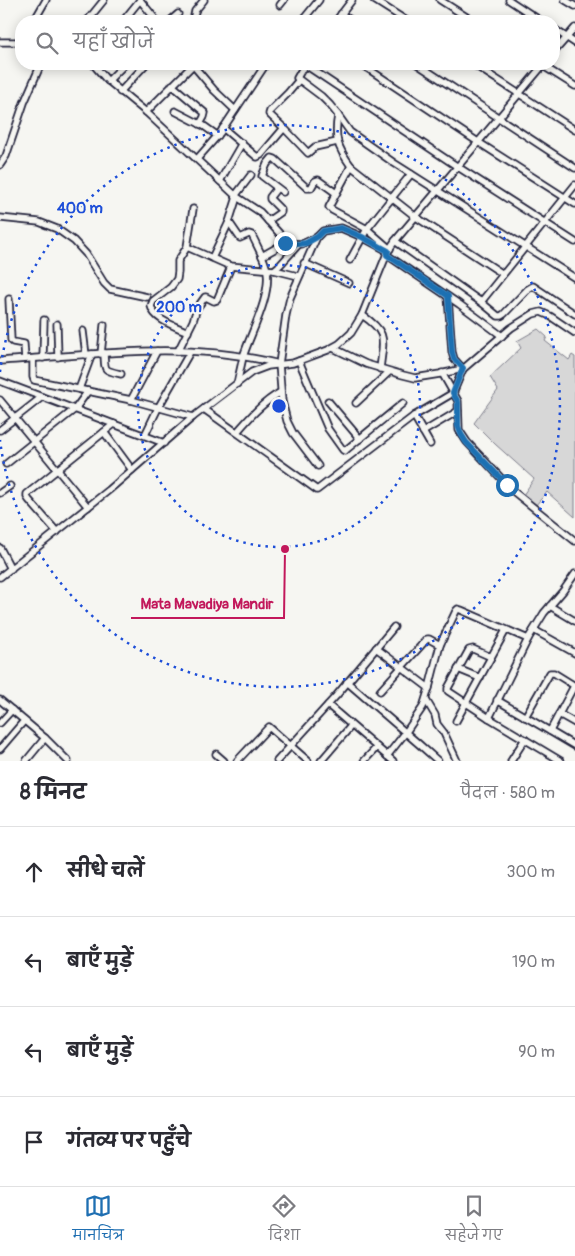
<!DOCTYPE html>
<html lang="hi">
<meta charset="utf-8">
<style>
:root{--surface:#fff;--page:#f2f2f3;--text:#2b2b33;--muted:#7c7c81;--line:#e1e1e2;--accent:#1f6fb2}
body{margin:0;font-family:Pangolin,"Playpen Sans Deva",sans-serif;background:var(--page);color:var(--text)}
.stop{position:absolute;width:15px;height:15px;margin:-11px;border:4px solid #1f6fb2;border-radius:50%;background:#fff}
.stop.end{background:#1f6fb2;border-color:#fff;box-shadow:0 1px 5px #0008}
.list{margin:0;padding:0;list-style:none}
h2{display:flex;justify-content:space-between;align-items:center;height:65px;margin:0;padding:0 20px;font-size:21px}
h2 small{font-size:16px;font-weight:400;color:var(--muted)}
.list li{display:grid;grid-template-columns:32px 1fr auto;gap:15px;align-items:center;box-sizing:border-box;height:90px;padding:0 20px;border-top:1px solid var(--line)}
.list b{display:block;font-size:19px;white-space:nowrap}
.list em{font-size:16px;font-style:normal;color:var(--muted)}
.icon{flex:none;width:28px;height:28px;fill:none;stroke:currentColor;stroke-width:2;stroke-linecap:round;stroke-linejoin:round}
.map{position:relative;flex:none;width:575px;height:761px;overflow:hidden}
.search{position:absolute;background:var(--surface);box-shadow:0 2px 12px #0003;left:15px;right:15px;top:15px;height:55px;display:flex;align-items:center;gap:12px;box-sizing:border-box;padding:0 18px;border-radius:20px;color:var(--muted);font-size:19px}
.sheet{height:425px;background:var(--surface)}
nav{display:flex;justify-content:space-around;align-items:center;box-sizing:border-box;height:70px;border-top:1px solid var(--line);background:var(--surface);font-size:14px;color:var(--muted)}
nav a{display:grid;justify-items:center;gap:2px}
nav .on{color:var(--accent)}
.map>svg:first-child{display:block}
</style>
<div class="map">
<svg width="575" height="761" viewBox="0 0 575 761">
<rect width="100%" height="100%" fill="#f6f6f2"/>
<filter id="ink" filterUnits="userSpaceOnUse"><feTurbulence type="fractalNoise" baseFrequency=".02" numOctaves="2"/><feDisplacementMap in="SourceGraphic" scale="10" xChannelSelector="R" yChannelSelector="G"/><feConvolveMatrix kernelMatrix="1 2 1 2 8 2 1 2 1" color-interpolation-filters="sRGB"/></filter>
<g filter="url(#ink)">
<path fill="#d7d7d7" stroke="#7c7c89" d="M538,329L547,337L545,341L569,360L572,355L575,357V517L547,492L535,506L523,495L534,479L495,444L474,423L498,390L490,377L521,348L517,341Z"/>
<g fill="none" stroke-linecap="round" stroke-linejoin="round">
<g stroke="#22223b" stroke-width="9">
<g id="minor">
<path d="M140,0L157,21"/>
<path d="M374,0L407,21"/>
<path d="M440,0L473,21"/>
<path d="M509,0L541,21"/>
<path d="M565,0L575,6"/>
<path d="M280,5L284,0"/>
<path d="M341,14L352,21"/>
<path d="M34,21L46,0"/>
<path d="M87,21L104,0"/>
<path d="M123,21L140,0"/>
<path d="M170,21L178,14"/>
<path d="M193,21L195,11L204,0"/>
<path d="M302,21L319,0"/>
<path d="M336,21L352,0"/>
<path d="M554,29L575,43"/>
<path d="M0,42H21"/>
<path d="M554,52L575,28"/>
<path d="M93,64L106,79L146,112L237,197L229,222L212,258"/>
<path d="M192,64L214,90L235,110"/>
<path d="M304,64L458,167L575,242"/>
<path d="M305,64L297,78L321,96L330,105L338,115C334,137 337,147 351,166L416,217L503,274"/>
<path d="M361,64L478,142L575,204"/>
<path d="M417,64L575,168"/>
<path d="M473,64L575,130"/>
<path d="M540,64L575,86"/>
<path d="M299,80L288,93L270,111L269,114L284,128L308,153L315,147L337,142"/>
<path d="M108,81L125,64"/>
<path d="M172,85L205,113L204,117L200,124"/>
<path d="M120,92L146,64"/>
<path d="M175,111L204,126L218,136"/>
<path d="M146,112L194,64"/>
<path d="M338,115L350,132L394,163L575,278"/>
<path d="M223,128L257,157L261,155L284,128"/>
<path d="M197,159L220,133L266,64"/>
<path d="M0,165L6,156L24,103L41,64"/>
<path d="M351,166L329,207L332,210L367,229L390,249"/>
<path d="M220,181L242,143"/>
<path d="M283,192L262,176L267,164L272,158L275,159L307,188H311L315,181L318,180L336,193"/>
<path d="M235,196L251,175"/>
<path d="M237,197L260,212L288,243"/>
<path d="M0,218L39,222L57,229L74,241L86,254L104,283L110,289L147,297"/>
<path d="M268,221L281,212V210L270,199V197L277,188"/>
<path d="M229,222L240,238L249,234L252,235C257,246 265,259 267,271C271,297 251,332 243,357C241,366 239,375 237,384"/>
<path d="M317,237L290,298L286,315L279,364L282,401L287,421L293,433L318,466"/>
<path d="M395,241L481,302L498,316H501L504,314L528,289L533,286L575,314"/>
<path d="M387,255L459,304L502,336"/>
<path d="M262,256L285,243L302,244L317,237L323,231L341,228L362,237L388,251"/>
<path d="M350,260L367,229L411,174"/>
<path d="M304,263L349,283"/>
<path d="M230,266L274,270L298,276"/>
<path d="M274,270L280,265L299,244"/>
<path d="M9,299L11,340L13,342L24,344L25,359"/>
<path d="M481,302L575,185"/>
<path d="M362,315C389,333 383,340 380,369"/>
<path d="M57,324L58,357"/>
<path d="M83,331L86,355"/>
<path d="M188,332C175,326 154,320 151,306L153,301L171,287L177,279L178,272V261L187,247L193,209"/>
<path d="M333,348L366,364L403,375L415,378L440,374L463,369L511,328L533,314L541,312L550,316L575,333"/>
<path d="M178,351L193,321L197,308L205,297H206L214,301L217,300L230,269V266L187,247"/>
<path d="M104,353C105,371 103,370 121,374"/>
<path d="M101,354L104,325"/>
<path d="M43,358L44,320"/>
<path d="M33,359V377L34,380L131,400L193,417"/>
<path d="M0,361C90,355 186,340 275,363"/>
<path d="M299,361L328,429L343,450L345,451L347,449L403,403"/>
<path d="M442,373L458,401L459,430L467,442L513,491L575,541"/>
<path d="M0,381L164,443"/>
<path d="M79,389L92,354"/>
<path d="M0,400L88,507"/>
<path d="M131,400L157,351"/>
<path d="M328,401L360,439"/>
<path d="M356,403L389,372"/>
<path d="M204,409L317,490L414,416L453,393L463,369L454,359L452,352L448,297"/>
<path d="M414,416L430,444"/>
<path d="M0,430L42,397"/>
<path d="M104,432L132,470"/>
<path d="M237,432C250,417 263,402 281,392"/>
<path d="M423,432L458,411"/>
<path d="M145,435L158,408L190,352"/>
<path d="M6,464L75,409L88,391"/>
<path d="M0,493L10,486"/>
<path d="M57,532L29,500L27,497V494L114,424"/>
<path d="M0,548L11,569"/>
<path d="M0,577L109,490L193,417L252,372L268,366L293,363L328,350L339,344L351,333L362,315L388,251L395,241L544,64"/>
<path d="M550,606L575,621"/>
<path d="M534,630L575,653"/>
<path d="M376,648L429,688"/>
<path d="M491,657L473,649L469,650L448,688V691L489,718L561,761"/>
<path d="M458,669L480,678"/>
<path d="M347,682L420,745L438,761"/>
<path d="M380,691L427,639H429L440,645"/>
<path d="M0,700L45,738L68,761"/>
<path d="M426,700L435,715L437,724L444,733L457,761"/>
<path d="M497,700L575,746"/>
<path d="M328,705L393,761"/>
<path d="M559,714L575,723"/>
<path d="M525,717L550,673H554L575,686"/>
<path d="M489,718L528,639"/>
<path d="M456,721L506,630"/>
<path d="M0,723L12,710"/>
<path d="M550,731L574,686"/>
<path d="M0,749L24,721"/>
<path d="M216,754L224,761"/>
<path d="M387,756L406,732L423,707L429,688L440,645L456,611L458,609L461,610L528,639L544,613L563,591L575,574"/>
<path d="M26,761L45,738"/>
<path d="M237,761L269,727L308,761"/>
<path d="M277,761L336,696L394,627"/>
<path d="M321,761L351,726"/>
<path d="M364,761L377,747"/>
<path d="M511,761L525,739"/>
</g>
</g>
<use href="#minor" stroke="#f6f6f2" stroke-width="5.5"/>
</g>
</g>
<g fill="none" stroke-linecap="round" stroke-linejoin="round" filter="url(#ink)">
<path stroke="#1f6fb2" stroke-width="6" d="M285,243L299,244L306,243L317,237L323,231L341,228L362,237L388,251L387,255L448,296L452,352L454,359L463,368L453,393L458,402V426L461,434L466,442L507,485"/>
</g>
<g fill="none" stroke="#1d4ed8" stroke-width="2.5" stroke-dasharray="2.5 5">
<circle cx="279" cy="406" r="141"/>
<path d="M0 372A281 281 0 1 1 0 440"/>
</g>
<circle cx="279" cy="406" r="8" fill="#1d4ed8" stroke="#f6f6f2" stroke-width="2.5"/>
<g font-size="15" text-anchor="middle" font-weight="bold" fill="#1d4ed8" stroke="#f6f6f2" stroke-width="4" stroke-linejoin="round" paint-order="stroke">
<text x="80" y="213">400 m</text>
<text x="179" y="312">200 m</text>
</g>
<path fill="none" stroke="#c2185b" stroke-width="2" d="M285 549L284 618H131"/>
<circle fill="#c2185b" stroke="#f6f6f2" stroke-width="2" cx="285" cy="549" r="5"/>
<g font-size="15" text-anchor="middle" font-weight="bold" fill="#c2185b" stroke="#f6f6f2" stroke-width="4" stroke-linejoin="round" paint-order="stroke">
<text x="207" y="609">Mata Mavadiya Mandir</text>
</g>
</svg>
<div class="stop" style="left:507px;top:485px"></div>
<div class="stop end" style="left:285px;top:243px"></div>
<div class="search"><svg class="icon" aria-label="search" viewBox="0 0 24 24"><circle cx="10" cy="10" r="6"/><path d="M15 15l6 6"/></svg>यहाँ खोजें</div>
</div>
<section class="sheet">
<h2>8 मिनट<small>पैदल · 580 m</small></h2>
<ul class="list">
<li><svg class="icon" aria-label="ahead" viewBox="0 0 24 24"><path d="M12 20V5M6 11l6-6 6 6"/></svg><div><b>सीधे चलें</b></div><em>300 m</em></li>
<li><svg class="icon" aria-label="left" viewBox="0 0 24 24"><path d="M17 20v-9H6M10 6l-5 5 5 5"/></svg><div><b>बाएँ मुड़ें</b></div><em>190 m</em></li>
<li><svg class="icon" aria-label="left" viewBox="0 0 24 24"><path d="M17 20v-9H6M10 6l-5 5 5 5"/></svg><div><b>बाएँ मुड़ें</b></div><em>90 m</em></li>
<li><svg class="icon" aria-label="arrive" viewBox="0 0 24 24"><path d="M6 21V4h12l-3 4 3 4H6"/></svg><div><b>गंतव्य पर पहुँचे</b></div></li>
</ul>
</section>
<nav>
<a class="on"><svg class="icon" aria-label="map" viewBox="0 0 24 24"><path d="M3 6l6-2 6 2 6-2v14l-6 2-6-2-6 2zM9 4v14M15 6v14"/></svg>मानचित्र</a>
<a><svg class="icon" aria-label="directions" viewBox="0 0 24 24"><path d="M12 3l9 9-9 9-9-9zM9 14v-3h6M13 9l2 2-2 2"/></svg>दिशा</a>
<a><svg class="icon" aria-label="saved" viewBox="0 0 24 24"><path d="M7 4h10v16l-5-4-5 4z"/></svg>सहेजे गए</a>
</nav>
